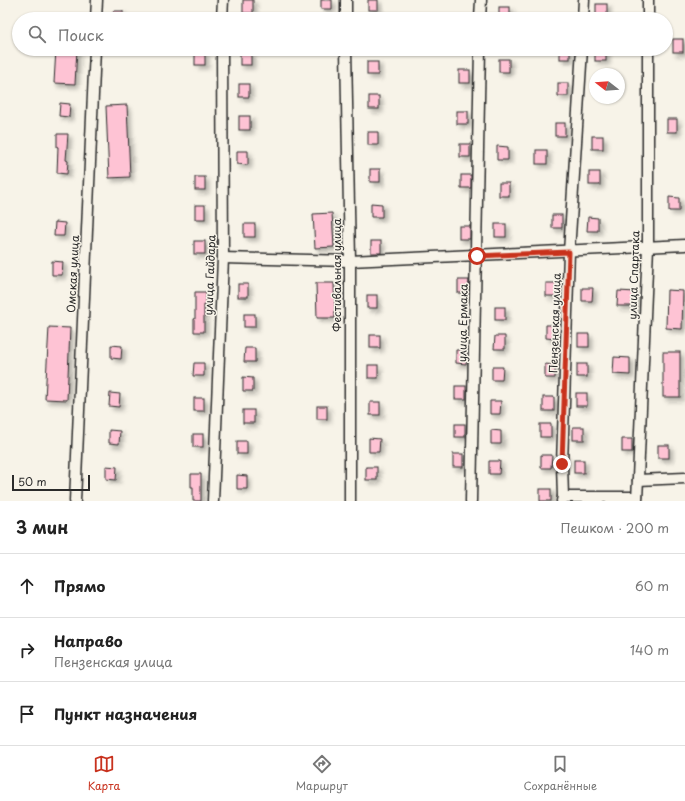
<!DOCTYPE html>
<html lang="ru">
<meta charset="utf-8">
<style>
:root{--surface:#fff;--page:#f2f2f2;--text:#222;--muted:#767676;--line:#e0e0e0;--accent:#c8321e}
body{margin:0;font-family:"Playpen Sans",sans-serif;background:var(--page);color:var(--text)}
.compass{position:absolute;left:589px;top:68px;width:36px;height:36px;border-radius:50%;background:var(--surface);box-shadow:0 1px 3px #0004;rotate:287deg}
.scale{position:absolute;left:12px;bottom:10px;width:78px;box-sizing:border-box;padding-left:4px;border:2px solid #2b2b2b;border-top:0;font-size:11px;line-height:14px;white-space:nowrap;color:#2b2b2b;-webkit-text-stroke:3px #f7f3e8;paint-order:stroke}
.stop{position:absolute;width:12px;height:12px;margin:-9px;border:3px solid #c8321e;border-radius:50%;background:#fff}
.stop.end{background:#c8321e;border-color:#fff;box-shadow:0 1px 4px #0008}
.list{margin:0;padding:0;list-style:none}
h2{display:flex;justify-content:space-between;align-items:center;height:52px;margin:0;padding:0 16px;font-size:17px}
h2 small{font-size:13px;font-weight:400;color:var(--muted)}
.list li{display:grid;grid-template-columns:26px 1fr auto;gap:12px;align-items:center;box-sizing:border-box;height:64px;padding:0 16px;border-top:1px solid var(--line)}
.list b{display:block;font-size:15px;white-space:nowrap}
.list p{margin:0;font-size:13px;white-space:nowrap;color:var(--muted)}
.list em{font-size:13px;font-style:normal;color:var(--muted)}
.icon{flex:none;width:22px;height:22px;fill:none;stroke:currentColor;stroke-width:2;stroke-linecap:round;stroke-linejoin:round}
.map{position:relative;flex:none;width:685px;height:501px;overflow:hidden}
.search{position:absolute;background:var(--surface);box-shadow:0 1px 3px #0004;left:12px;right:12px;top:12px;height:44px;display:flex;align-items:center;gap:10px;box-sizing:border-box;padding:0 14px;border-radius:22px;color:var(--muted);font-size:15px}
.sheet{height:244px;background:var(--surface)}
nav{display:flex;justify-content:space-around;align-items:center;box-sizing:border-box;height:56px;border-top:1px solid var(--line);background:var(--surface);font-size:11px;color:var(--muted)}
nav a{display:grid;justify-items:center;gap:2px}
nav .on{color:var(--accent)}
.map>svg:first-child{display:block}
</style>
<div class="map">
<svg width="685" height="501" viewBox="0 0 685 501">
<defs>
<filter id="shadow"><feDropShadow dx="3.5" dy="3.5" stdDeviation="2" flood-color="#0004"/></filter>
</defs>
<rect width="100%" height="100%" fill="#f7f3e8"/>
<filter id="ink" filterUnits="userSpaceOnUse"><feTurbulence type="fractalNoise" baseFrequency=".025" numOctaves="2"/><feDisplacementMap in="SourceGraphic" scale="8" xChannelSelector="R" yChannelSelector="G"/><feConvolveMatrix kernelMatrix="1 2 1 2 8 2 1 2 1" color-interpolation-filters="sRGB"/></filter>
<g filter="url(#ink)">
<g fill="#fec3d4" stroke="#2b2b2b" filter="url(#shadow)">
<rect x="243" y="0" width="10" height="13"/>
<rect x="321" y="0" width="11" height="9"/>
<rect x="368" y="0" width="10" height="10"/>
<rect x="596" y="4" width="11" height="13"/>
<rect x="499" y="7" width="11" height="12"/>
<path d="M113,11H123V19H112Z"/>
<rect x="673" y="39" width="10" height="13"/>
<path d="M56,49H77L75,84L54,83Z"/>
<rect x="560" y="49" width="10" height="10"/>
<rect x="595" y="49" width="11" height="12"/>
<rect x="195" y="52" width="10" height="13"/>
<rect x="240" y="52" width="11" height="13"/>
<rect x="499" y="59" width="10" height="13"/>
<rect x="367" y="62" width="11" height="13"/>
<rect x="459" y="70" width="11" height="13"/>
<rect x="558" y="83" width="10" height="13"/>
<rect x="239" y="84" width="10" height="13"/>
<rect x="369" y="96" width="10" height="13"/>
<path d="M60,103L70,104L69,117L59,116Z"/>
<path d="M127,105L130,177L109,178L106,106Z"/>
<rect x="457" y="111" width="11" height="13"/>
<rect x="239" y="116" width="11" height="14"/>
<rect x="667" y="119" width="10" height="13"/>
<rect x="555" y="123" width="10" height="13"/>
<rect x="368" y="132" width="10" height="13"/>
<path d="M57,134H68L66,160L68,161L67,174L57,173L58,147H57Z"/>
<rect x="592" y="136" width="11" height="13"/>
<rect x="460" y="144" width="10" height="13"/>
<path d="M497,146L508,147V160H497Z"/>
<rect x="536" y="150" width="11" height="14"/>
<path d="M237,151H248V165L237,164Z"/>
<rect x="370" y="169" width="10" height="13"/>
<rect x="589" y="172" width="11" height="13"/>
<rect x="461" y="175" width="10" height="13"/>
<rect x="195" y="177" width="10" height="13"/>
<rect x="499" y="183" width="10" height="13"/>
<path d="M669,197L679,198V211H669Z"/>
<path d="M371,203L382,204V217H371Z"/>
<rect x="195" y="205" width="10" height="14"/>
<path d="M332,213L334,247L315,248L313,214Z"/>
<rect x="552" y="215" width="10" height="13"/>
<path d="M588,217L598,218V231H587Z"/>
<path d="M55,222L65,223L64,236H54Z"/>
<rect x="244" y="224" width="11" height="13"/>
<rect x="495" y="224" width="11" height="13"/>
<rect x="459" y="226" width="11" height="13"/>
<rect x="194" y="241" width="11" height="13"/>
<rect x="371" y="241" width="10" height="12"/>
<path d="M52,261L63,262L62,275H52Z"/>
<path d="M458,280H469L468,293H458Z"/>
<path d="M316,283H334L335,318H317Z"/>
<rect x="546" y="283" width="11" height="13"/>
<rect x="238" y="284" width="10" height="13"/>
<path d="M582,288H593L592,301H582Z"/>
<path d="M667,290L683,291L682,329L666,328Z"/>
<path d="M618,291L636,292L635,306H617Z"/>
<path d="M195,292H206V305H204V332H194V319H195Z"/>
<rect x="367" y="295" width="10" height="13"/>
<rect x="495" y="307" width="10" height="13"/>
<rect x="244" y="314" width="11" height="13"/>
<path d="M546,325H556V339L546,338Z"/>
<path d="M49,327L70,328L67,400L45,399Z"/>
<rect x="578" y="334" width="11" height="13"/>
<rect x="370" y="335" width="10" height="13"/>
<path d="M495,336H505V349H494Z"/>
<path d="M111,345L122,346L121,359L111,358Z"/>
<path d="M245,348H255V362H244Z"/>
<path d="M456,350H466V364L456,363Z"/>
<rect x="663" y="352" width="17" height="45"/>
<path d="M614,357L630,358V375L613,374Z"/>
<path d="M194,363H204V376H193Z"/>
<path d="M545,364L555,365V378H545Z"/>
<rect x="577" y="364" width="10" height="13"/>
<rect x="368" y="365" width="10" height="13"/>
<path d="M492,367H503L502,380H492Z"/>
<path d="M243,377L253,378V391H243Z"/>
<rect x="455" y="386" width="11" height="13"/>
<path d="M110,393L120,394L119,407L109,406Z"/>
<rect x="576" y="393" width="11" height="13"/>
<rect x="543" y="397" width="11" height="14"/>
<rect x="194" y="398" width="10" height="13"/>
<path d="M490,401H501L500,414H490Z"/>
<rect x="370" y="402" width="10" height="13"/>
<rect x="317" y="406" width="10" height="13"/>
<rect x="243" y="410" width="11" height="13"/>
<rect x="455" y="424" width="10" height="13"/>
<rect x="540" y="424" width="11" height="13"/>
<rect x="573" y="427" width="11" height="13"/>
<path d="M109,430L120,431L119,444L109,443Z"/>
<path d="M491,430L501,431V444H491Z"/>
<rect x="193" y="434" width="10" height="13"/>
<path d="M369,438L380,439L379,452H369Z"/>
<rect x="622" y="439" width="10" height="13"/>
<rect x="237" y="441" width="10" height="13"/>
<rect x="658" y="445" width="11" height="13"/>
<rect x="453" y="454" width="10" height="13"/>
<path d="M541,455H552L551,468H541Z"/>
<rect x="574" y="460" width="10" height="13"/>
<path d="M489,461H500L499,474H489Z"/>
<path d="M106,466L117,467L116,480L106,479Z"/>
<rect x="366" y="467" width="11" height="13"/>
<path d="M191,474H201V501H193V487H191Z"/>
<path d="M237,475L247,476V489H237Z"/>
<rect x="540" y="489" width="11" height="12"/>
</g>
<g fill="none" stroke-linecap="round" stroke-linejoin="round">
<g stroke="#2b2b2b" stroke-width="13">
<g id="street">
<path d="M346,0V19"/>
<path d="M96,19L97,0"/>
<path d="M222,19L223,0"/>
<path d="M480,19L481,0"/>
<path d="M583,19L584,0"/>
<path d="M648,19V0"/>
<path d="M346,49L350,261V501"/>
<path d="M223,258L350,261L685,245"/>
<path d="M638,480L685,478"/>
<path d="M563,497H637"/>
<path d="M75,501L95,49"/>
<path d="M213,501L223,258L222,49"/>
<path d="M471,501L480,49"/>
<path d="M562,501L563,497L562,464L569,252L582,49"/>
<path d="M637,501L648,247V49"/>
</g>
</g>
<use href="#street" stroke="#f7f3e8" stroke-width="10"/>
</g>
</g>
<g fill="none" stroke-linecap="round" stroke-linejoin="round" filter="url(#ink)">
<path stroke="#c8321e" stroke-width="5" d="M477,256L569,252L562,464"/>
</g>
<g text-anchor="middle" stroke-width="3" stroke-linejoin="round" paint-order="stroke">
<g font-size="11" fill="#2b2b2b" stroke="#f7f3e8">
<text transform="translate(73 274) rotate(-87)" y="4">Омская улица</text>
<text transform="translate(210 275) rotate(-88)" y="4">улица Гайдара</text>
<text transform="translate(337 275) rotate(-90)" y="4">Фестивальная улица</text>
<text transform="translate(634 275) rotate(-88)" y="4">улица Спартака</text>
<text transform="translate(463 323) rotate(-89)" y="4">улица Ермака</text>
<text transform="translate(555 323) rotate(-88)" y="4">Пензенская улица</text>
</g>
</g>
</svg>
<svg class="compass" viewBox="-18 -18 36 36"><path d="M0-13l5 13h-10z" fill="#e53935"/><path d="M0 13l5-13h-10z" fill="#767676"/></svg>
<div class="scale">50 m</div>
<div class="stop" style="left:477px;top:256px"></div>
<div class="stop end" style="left:562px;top:464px"></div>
<div class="search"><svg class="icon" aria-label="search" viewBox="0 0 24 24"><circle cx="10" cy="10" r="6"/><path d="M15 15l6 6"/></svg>Поиск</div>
</div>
<section class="sheet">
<h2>3 мин<small>Пешком · 200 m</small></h2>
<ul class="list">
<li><svg class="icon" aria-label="ahead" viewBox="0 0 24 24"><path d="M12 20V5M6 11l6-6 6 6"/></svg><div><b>Прямо</b></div><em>60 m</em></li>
<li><svg class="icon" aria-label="right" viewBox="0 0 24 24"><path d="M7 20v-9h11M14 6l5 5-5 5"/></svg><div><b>Направо</b><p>Пензенская улица</p></div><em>140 m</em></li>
<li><svg class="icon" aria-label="arrive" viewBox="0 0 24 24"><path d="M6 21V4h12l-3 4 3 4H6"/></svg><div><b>Пункт назначения</b></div></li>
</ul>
</section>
<nav>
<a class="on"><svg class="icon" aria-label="map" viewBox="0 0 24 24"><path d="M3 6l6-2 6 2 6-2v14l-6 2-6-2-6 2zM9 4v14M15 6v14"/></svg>Карта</a>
<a><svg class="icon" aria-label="directions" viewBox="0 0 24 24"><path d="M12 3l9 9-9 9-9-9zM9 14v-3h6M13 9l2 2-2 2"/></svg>Маршрут</a>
<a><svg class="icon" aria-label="saved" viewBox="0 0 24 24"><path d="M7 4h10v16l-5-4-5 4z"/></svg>Сохранённые</a>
</nav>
